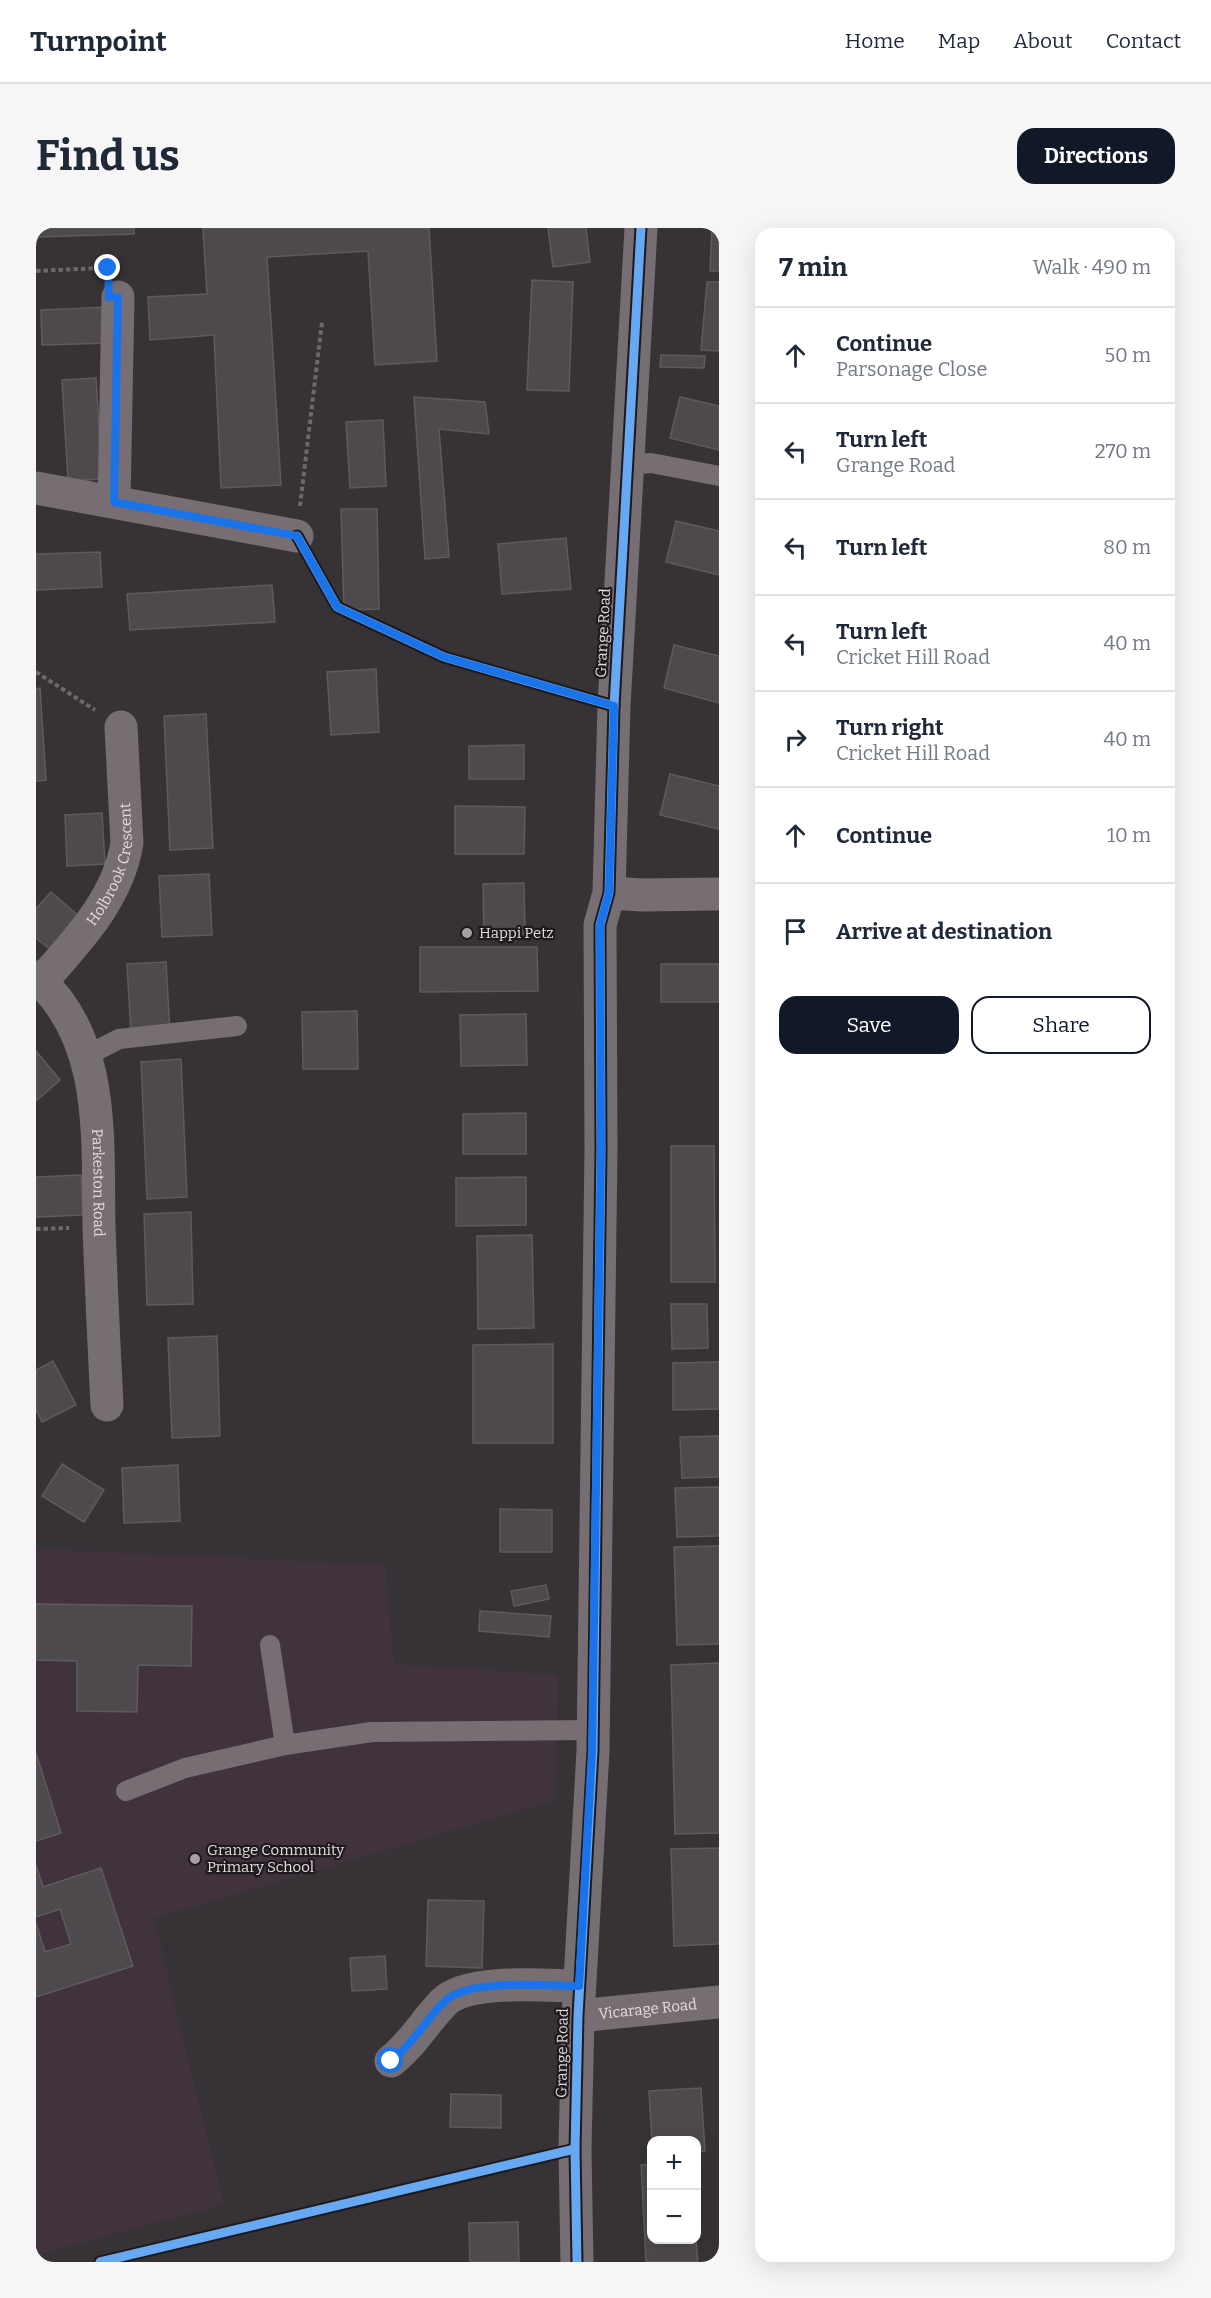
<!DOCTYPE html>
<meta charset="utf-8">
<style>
:root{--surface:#fff;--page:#f6f6f7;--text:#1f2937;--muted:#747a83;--line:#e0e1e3;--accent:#111827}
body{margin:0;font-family:Bitter,serif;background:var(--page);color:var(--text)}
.controls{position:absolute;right:18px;bottom:18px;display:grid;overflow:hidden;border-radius:12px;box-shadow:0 6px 24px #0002}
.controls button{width:54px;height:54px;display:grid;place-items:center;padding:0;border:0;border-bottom:2px solid var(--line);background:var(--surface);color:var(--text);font:30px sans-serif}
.stop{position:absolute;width:18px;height:18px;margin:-14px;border:4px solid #1a73e8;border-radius:50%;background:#fff}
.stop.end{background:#1a73e8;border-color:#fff;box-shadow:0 2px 6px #0008}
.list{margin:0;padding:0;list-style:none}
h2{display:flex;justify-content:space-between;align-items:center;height:78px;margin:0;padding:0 24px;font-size:26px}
h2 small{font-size:20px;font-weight:400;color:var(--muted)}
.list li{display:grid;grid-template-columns:39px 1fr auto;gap:18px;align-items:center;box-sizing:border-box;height:96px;padding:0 24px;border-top:2px solid var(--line)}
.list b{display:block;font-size:22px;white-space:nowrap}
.list p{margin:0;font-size:20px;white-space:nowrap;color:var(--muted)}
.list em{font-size:20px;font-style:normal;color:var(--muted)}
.actions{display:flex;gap:12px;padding:18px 24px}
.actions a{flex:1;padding:14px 0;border:2px solid var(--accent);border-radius:18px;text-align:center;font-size:21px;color:var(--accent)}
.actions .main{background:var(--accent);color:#fff}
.icon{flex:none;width:33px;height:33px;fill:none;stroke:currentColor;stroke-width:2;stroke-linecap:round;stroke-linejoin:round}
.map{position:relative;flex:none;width:683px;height:2034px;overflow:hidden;border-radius:18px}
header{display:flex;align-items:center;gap:36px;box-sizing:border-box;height:84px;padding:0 30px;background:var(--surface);border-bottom:2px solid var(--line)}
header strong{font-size:28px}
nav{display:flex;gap:33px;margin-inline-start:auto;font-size:21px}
.intro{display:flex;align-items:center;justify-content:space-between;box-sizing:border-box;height:144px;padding:0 36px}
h1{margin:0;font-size:42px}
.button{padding:15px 27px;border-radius:18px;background:var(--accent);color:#fff;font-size:21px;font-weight:700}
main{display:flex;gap:36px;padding:0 36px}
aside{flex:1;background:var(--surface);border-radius:18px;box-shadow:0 6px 24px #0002}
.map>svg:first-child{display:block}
</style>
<header>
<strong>Turnpoint</strong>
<nav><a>Home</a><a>Map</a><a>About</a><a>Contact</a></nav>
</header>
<div class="intro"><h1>Find us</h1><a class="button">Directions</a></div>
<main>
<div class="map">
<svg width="683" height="2034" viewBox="0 0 683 2034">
<rect width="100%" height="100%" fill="#373236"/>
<path fill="#41333e" d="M0,1321L349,1337L358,1436L522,1447L520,1572L118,1690L188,1976L0,2027Z"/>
<g fill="#4d494c" stroke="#5e5a5d" stroke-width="1.5">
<path d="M0,0H98V6L0,9Z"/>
<path d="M167,0H393L401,133L339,137L332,23L231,29L245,257L185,260L178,107L114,112L112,69L171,66Z"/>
<path d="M512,0H550L554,34L517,39Z"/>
<path d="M676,0H683V43H674Z"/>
<path d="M496,52L537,54L533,163L491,162Z"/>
<path d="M671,54H683V123L665,122Z"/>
<path d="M74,79L75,115L6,117L5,82Z"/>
<path d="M625,127L669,128L668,140L624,139Z"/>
<path d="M60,150L66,251L32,253L26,152Z"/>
<path d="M378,169L449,174L453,206L403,201L413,329L389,331Z"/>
<path d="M644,169L683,178V222L634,210Z"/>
<path d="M347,192L350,258L314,260L310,194Z"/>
<path d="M305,281H341L343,381L308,382Z"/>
<path d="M640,293L683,303V347L630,334Z"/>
<path d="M530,310L535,361L466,366L462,316Z"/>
<path d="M64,324L66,359L0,362V326Z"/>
<path d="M236,357L239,394L94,402L91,366Z"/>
<path d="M638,417L683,428V475L628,460Z"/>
<path d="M340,441L343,504L295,507L291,444Z"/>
<path d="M4,460L10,552L0,553V461Z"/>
<path d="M170,486L177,620L134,622L128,488Z"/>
<path d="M488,517V551H433V518Z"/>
<path d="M634,546L683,558V601L624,587Z"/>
<path d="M419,578L489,579L488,626H419Z"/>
<path d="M66,585L69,636L31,638L29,587Z"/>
<path d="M173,646L176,707L126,709L123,648Z"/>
<path d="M488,655L489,706H448L447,656Z"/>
<path d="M15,664L44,689L16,723L0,710V681Z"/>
<path d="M384,719H501L502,763L384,764Z"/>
<path d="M130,734L134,805L95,806L91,736Z"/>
<rect x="625" y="736" width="58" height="38"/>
<path d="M321,783L322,841H267L266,784Z"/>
<path d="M490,786L491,837L425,838L424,787Z"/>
<path d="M0,823L24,852L0,873Z"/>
<path d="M145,831L151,969L111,971L105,834Z"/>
<path d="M490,885V926H427V886Z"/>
<path d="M635,918H678L679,1054H635Z"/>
<path d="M45,947L47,987L0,989V949Z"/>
<path d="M490,949V997L420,998V950Z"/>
<path d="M155,984L157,1076L111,1077L108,986Z"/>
<path d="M496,1007L498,1100L442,1101L441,1008Z"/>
<path d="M635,1076H671L672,1120L636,1121Z"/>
<path d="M181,1108L184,1208L136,1210L132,1110Z"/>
<path d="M517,1116V1215H437V1117Z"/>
<path d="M17,1133L40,1177L6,1194L0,1182V1142Z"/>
<path d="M683,1134V1181L637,1182V1135Z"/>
<path d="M683,1208V1249L646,1250L644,1209Z"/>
<path d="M26,1236L68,1262L48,1294L6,1268Z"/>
<path d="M142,1237L144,1293L88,1295L86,1240Z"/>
<path d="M683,1259V1308L641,1309L639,1260Z"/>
<path d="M464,1281L516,1282V1324H464Z"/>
<path d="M683,1318V1416L641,1417L638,1319Z"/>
<path d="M510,1357L513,1371L478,1378L475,1363Z"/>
<path d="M0,1376L156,1378L155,1438L102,1437L101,1484L41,1483V1433L0,1432Z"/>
<path d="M444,1383L515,1388L513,1409L443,1403Z"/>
<path d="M683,1435V1605L639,1606L635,1437Z"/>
<path d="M0,1525L25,1605L0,1613Z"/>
<path d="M683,1620V1716L638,1718L635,1621Z"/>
<path d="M0,1637L7,1659L65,1640L97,1738L0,1769V1695L9,1724L35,1716L24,1681L0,1689Z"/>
<path d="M392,1672L448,1673L446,1740L390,1738Z"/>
<path d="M349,1728L351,1761L316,1763L314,1730Z"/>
<path d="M665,1860L669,1923L660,1924V1912H616L613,1863Z"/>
<path d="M415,1866L465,1867V1900L414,1899Z"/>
<path d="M616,1936V2012H660L662,2034H610L605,1937Z"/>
<path d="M482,1994L483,2034H434L433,1995Z"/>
</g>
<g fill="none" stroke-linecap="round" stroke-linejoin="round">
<g stroke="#6e686c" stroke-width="4" stroke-dasharray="4.5 3" stroke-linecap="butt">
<path d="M0,43L65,40"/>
<path d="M264,278L286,94"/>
<path d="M0,444L59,482"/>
<path d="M0,1001L33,1000"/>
</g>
<g stroke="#766e73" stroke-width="20">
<path d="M590,237L615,235L683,248"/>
<path d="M50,828L83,811L201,798"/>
<path d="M234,1417L249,1517"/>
<path d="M90,1563L149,1540L249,1517L336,1504L556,1502"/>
</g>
<g stroke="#766e73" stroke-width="33">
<path d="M0,260L261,308"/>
<path d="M78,274L82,69"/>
<path d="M573,665L606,667L683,666"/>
<path id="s1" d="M0,749C71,812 61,912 63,998C65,1058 68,1117 71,1177"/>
<path id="s2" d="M5,754C41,713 82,671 91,615L85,499"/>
<path id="s3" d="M542,1788L683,1774"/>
<path d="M355,1833C377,1816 389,1793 408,1774C432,1750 510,1758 543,1758"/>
</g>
<path stroke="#766e73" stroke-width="33" d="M541,2034L539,1921L542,1788L557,1523L565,922L564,697L573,665L578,478L605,0"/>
<g stroke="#1e191d" stroke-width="13">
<g id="cycleway">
<path d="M261,308L301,379L408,429L578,478"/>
<path d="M64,2034L539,1921"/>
<path d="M541,2034L539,1921L542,1788L557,1523L565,922L564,697L573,665L578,478L605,0"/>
</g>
</g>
<use href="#cycleway" stroke="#66a8f1" stroke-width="9"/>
</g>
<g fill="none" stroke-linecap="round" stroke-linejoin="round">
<path stroke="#1a73e8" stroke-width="8" d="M72,40L73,69H82L78,274L261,308L301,379L408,429L578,478L573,665L564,697L565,922L556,1523L543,1758C510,1758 432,1750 408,1774C389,1793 377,1816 355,1833"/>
</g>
<g fill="#a69fa4" stroke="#1e191d" stroke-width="2">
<circle cx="431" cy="705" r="6"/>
<circle cx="159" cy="1631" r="6"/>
</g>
<g text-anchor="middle" stroke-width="4.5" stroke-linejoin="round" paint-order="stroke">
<g font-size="15" fill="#e1dadf" stroke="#1e191d">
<text transform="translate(567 405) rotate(-87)" y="5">Grange Road</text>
<text dy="5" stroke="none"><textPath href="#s2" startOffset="141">Holbrook Crescent</textPath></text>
<text dy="5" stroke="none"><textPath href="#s1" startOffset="222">Parkeston Road</textPath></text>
<text dy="5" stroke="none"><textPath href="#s3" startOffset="70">Vicarage Road</textPath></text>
<text transform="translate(526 1825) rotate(-89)" y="5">Grange Road</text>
</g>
<g font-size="15" fill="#e1dadf" stroke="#1e191d" text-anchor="start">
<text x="443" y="710">Happi Petz</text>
<text x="171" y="1627">Grange Community<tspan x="171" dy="17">Primary School</tspan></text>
</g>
</g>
</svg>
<div class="controls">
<button>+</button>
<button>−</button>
</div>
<div class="stop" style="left:355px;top:1833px"></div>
<div class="stop end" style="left:72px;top:40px"></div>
</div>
<aside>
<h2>7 min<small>Walk · 490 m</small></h2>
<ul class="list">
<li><svg class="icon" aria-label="ahead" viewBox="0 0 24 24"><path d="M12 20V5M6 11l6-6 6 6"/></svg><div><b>Continue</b><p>Parsonage Close</p></div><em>50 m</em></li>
<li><svg class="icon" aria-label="left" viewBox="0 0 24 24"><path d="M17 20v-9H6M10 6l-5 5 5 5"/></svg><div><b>Turn left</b><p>Grange Road</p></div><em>270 m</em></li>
<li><svg class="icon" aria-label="left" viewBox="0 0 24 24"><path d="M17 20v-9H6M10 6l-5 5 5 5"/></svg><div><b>Turn left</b></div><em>80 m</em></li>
<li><svg class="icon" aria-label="left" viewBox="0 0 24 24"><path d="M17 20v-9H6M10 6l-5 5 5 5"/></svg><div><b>Turn left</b><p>Cricket Hill Road</p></div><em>40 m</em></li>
<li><svg class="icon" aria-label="right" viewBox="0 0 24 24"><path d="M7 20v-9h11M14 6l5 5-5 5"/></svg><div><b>Turn right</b><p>Cricket Hill Road</p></div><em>40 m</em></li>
<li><svg class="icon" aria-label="ahead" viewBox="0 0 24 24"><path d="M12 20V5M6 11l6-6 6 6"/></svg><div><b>Continue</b></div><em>10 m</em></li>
<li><svg class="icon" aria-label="arrive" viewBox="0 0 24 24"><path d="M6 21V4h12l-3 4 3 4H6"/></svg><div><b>Arrive at destination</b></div></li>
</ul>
<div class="actions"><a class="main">Save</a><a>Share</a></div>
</aside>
</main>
